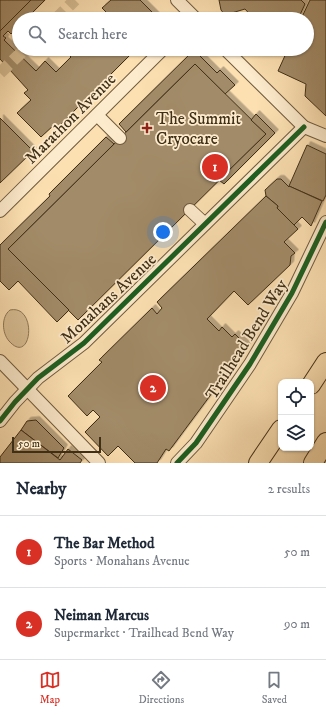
<!DOCTYPE html>
<meta charset="utf-8">
<style>
:root{--surface:#fff;--page:#f6f6f7;--text:#1f2937;--muted:#747a83;--line:#e0e1e3;--accent:#d93025}
body{margin:0;font-family:"IM FELL DW Pica",serif;background:var(--page);color:var(--text)}
.controls{position:absolute;right:12px;bottom:12px;display:grid;overflow:hidden;border-radius:8px;box-shadow:0 1px 3px #0004}
.controls button{width:36px;height:36px;display:grid;place-items:center;padding:0;border:0;border-bottom:1px solid var(--line);background:var(--surface);color:var(--text);font:20px sans-serif}
.scale{position:absolute;left:12px;bottom:10px;width:89px;box-sizing:border-box;padding-left:4px;border:2px solid #402f17;border-top:0;font-size:11px;line-height:14px;white-space:nowrap;color:#402f17;-webkit-text-stroke:3px #fdebcd;paint-order:stroke}
.you{position:absolute;left:163px;top:232px;width:14px;height:14px;margin:-10px;border:3px solid #fff;border-radius:50%;background:#1a73e8;box-shadow:0 0 0 6px #1a73e833}
.badge{display:grid;place-items:center;width:26px;height:26px;border-radius:50%;background:var(--accent);color:#fff;font-size:13px;font-weight:700}
.pin{position:absolute;translate:-50% -50%;border:2px solid #fff;box-shadow:0 1px 4px #0006}
.list{margin:0;padding:0;list-style:none}
h2{display:flex;justify-content:space-between;align-items:center;height:52px;margin:0;padding:0 16px;font-size:17px}
h2 small{font-size:13px;font-weight:400;color:var(--muted)}
.list li{display:grid;grid-template-columns:26px 1fr auto;gap:12px;align-items:center;box-sizing:border-box;height:72px;padding:0 16px;border-top:1px solid var(--line)}
.list b{display:block;font-size:15px;white-space:nowrap}
.list p{margin:0;font-size:13px;white-space:nowrap;color:var(--muted)}
.list em{font-size:13px;font-style:normal;color:var(--muted)}
.icon{flex:none;width:22px;height:22px;fill:none;stroke:currentColor;stroke-width:2;stroke-linecap:round;stroke-linejoin:round}
.map{position:relative;flex:none;width:326px;height:463px;overflow:hidden}
.search{position:absolute;background:var(--surface);box-shadow:0 1px 3px #0004;left:12px;right:12px;top:12px;height:44px;display:flex;align-items:center;gap:10px;box-sizing:border-box;padding:0 14px;border-radius:22px;color:var(--muted);font-size:15px}
.sheet{height:196px;background:var(--surface)}
nav{display:flex;justify-content:space-around;align-items:center;box-sizing:border-box;height:56px;border-top:1px solid var(--line);background:var(--surface);font-size:11px;color:var(--muted)}
nav a{display:grid;justify-items:center;gap:2px}
nav .on{color:var(--accent)}
.map>svg:first-child{display:block}
</style>
<div class="map">
<svg width="326" height="463" viewBox="0 0 326 463">
<defs>
<filter id="shadow"><feDropShadow dx="3.5" dy="-3.5" stdDeviation="0" flood-color="#0004"/></filter>
</defs>
<rect width="100%" height="100%" fill="#fce0b2"/>
<filter id="stains"><feTurbulence type="fractalNoise" baseFrequency=".005" numOctaves="4"/><feColorMatrix values="0 0 0 0 .2 0 0 0 0 .09 0 0 0 0 .02 0 0 0 .5 -.17"/></filter>
<radialGradient id="worn" r=".72"><stop offset=".6" stop-color="#630" stop-opacity="0"/><stop offset="1" stop-color="#630" stop-opacity=".3"/></radialGradient>
<path fill="#dcc298" stroke="#8e7858" d="M10,310C38,304 32,367 9,341C2,333 1,317 10,310Z"/>
<g fill="#a28b68" stroke="#402f17" filter="url(#shadow)">
<path d="M0,0H31L0,31Z"/>
<path d="M31,0H45L26,19H19V26L11,34L8,31L3,36L6,38L4,40L36,71L45,61L56,72L71,57L70,56L77,49H136L58,127L55,124L41,137L17,113L31,100L24,93L28,90L0,59V31Z"/>
<path d="M111,0H140L159,19H107L110,16L102,8Z"/>
<path d="M219,0H301L305,4L298,19H254L245,9L225,15L221,10Z"/>
<path d="M310,0H326V116L305,96L306,84L278,71L288,49H307V19H301Z"/>
<path d="M194,50L217,73L220,70L235,85L225,94L195,64L126,132L119,124Z"/>
<path d="M195,64L266,134L78,320L8,249Z"/>
<path d="M256,114L275,133L224,184L219,180L266,134L251,120Z"/>
<path d="M0,118L33,151L0,183Z"/>
<path d="M106,137L114,144L8,249L69,310L57,322L18,281L9,290L0,281V245L50,196L49,194Z"/>
<path d="M307,145L326,154V195L323,201L289,186Z"/>
<path d="M277,179H281L289,187V186L322,201L311,226L302,217L294,225L277,208L278,206L266,196L265,190Z"/>
<path d="M266,196L278,206L277,208L298,229L284,242L295,253L291,256L290,265L248,305L234,291L207,319L219,331L222,327L232,337L235,334L247,346L169,451L166,449L157,463H135L118,446L108,456L85,432L100,417L93,410L87,416L68,396L102,362L99,360L152,308L157,314L162,308L157,302Z"/>
<path d="M36,420L64,448L58,458L21,430L27,421Z"/>
<path d="M21,430L60,460L68,449L82,460L80,463H0V457Z"/>
</g>
<g fill="none" stroke-linecap="round" stroke-linejoin="round">
<g stroke="#d6bd93" stroke-width="12" stroke-dasharray="12 6" stroke-linecap="butt">
<path d="M56,19L75,0"/>
<path d="M0,73L25,49"/>
</g>
<g stroke="#6f5b3e" stroke-width="14">
<g id="minor">
<path d="M177,0L196,19"/>
<path d="M225,49L304,127L326,136"/>
<path d="M97,115L120,138"/>
<path d="M190,210L205,224"/>
<path d="M0,211L163,49"/>
<path d="M0,361L99,463"/>
<path d="M0,421L15,402L38,378L84,343L304,127"/>
<path d="M177,463L196,443L250,364L292,293L326,222"/>
</g>
</g>
<g stroke="#402f17" stroke-width="20">
<g id="highway">
<path d="M311,385L326,362"/>
<path d="M258,463L281,429"/>
<path d="M313,463L326,442"/>
</g>
</g>
<use href="#minor" stroke="#fdebcd" stroke-width="12"/>
<use href="#highway" stroke="#fce0b2" stroke-width="18"/>
<g stroke="#fdebcd" stroke-width="8">
<g id="cycleway">
<path d="M0,421L15,402L38,378L84,343L304,127"/>
<path d="M177,463L196,443L250,364L292,293L326,222"/>
</g>
</g>
<use href="#cycleway" stroke="#1b5e20" stroke-width="5"/>
</g>
<path fill="#8f2418" stroke="#fdebcd" stroke-width="1.5" d="M145 122h4v4h4v4h-4v4h-4v-4h-4v-4h4z"/>
<g text-anchor="middle" stroke-width="3.5" stroke-linejoin="round" paint-order="stroke">
<g font-size="17" fill="#402f17" stroke="#fdebcd">
<text transform="translate(70 118) rotate(-45)" y="6">Marathon Avenue</text>
<text transform="translate(108 298) rotate(-43)" y="6">Monahans Avenue</text>
<text transform="translate(246 339) rotate(-58)" y="6">Trailhead Bend Way</text>
</g>
<g font-size="17" fill="#402f17" stroke="#fdebcd" text-anchor="start">
<text x="156" y="124">The Summit<tspan x="156" dy="20">Cryocare</tspan></text>
</g>
</g>
<rect width="100%" height="100%" filter="url(#stains)"/>
<rect width="100%" height="100%" fill="url(#worn)"/>
</svg>
<div class="controls">
<button><svg class="icon" aria-label="locate" viewBox="0 0 24 24"><circle cx="12" cy="12" r="6"/><path d="M12 2v4M12 18v4M2 12h4M18 12h4"/></svg></button>
<button><svg class="icon" aria-label="layers" viewBox="0 0 24 24"><path d="M12 4l9 5-9 5-9-5zM3 14l9 5 9-5"/></svg></button>
</div>
<div class="scale">50 m</div>
<div class="you"></div>
<div class="pin badge" style="left:215px;top:167px">1</div>
<div class="pin badge" style="left:153px;top:388px">2</div>
<div class="search"><svg class="icon" aria-label="search" viewBox="0 0 24 24"><circle cx="10" cy="10" r="6"/><path d="M15 15l6 6"/></svg>Search here</div>
</div>
<section class="sheet">
<h2>Nearby<small>2 results</small></h2>
<ul class="list">
<li><span class="badge">1</span><div><b>The Bar Method</b><p>Sports · Monahans Avenue</p></div><em>50 m</em></li>
<li><span class="badge">2</span><div><b>Neiman Marcus</b><p>Supermarket · Trailhead Bend Way</p></div><em>90 m</em></li>
</ul>
</section>
<nav>
<a class="on"><svg class="icon" aria-label="map" viewBox="0 0 24 24"><path d="M3 6l6-2 6 2 6-2v14l-6 2-6-2-6 2zM9 4v14M15 6v14"/></svg>Map</a>
<a><svg class="icon" aria-label="directions" viewBox="0 0 24 24"><path d="M12 3l9 9-9 9-9-9zM9 14v-3h6M13 9l2 2-2 2"/></svg>Directions</a>
<a><svg class="icon" aria-label="saved" viewBox="0 0 24 24"><path d="M7 4h10v16l-5-4-5 4z"/></svg>Saved</a>
</nav>
